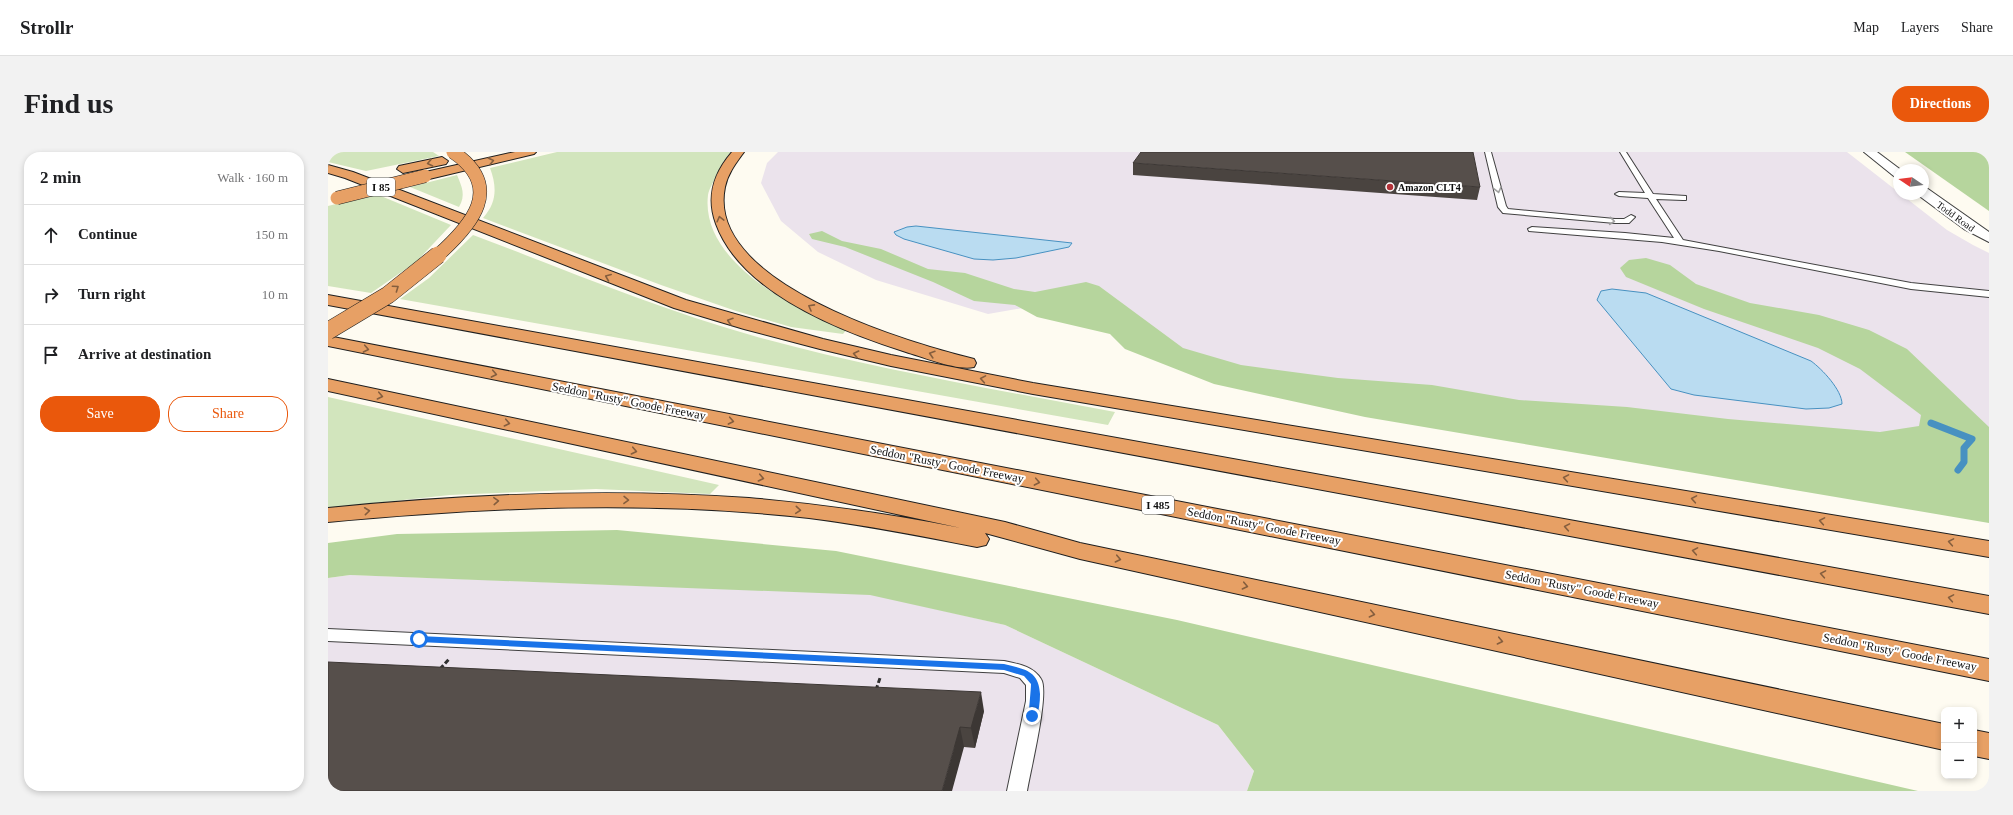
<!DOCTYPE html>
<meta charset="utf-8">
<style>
:root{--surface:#fff;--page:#f2f2f2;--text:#202124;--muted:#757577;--line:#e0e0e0;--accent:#ea580c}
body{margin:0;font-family:Georgia,serif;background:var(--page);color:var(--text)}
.controls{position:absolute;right:12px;bottom:12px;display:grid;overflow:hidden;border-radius:8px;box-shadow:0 2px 6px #0003}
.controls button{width:36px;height:36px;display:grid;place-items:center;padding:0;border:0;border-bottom:1px solid var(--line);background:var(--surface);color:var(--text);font:20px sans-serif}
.compass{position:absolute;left:1565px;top:12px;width:36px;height:36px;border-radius:50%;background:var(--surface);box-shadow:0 2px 6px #0003;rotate:283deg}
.stop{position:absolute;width:12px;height:12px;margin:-9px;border:3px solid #1a73e8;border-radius:50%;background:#fff}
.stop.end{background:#1a73e8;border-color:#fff;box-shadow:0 1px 4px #0008}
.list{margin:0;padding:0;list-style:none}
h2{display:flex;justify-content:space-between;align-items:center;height:52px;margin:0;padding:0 16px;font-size:17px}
h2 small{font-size:13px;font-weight:400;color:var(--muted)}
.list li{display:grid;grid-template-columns:26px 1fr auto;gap:12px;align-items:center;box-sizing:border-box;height:60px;padding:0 16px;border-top:1px solid var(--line)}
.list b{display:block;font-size:15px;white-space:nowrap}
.list em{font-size:13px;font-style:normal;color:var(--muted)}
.actions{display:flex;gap:8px;padding:12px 16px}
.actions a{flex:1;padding:9px 0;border:1px solid var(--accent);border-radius:16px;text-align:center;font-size:14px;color:var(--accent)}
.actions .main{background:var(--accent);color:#fff}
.icon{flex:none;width:22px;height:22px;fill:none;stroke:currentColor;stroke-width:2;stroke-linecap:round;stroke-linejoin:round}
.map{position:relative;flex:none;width:1661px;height:639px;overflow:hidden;border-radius:16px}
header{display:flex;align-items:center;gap:24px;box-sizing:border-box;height:56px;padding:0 20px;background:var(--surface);border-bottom:1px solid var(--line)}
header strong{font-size:19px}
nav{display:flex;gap:22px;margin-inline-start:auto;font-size:14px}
.intro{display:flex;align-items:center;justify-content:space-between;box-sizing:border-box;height:96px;padding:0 24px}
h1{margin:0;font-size:28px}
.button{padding:10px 18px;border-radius:16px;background:var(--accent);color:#fff;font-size:14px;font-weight:700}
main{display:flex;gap:24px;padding:0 24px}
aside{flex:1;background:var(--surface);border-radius:16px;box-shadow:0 2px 6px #0003}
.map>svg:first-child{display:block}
</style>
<header>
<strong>Strollr</strong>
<nav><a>Map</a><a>Layers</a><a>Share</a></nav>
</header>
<div class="intro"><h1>Find us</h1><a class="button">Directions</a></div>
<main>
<aside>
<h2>2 min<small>Walk · 160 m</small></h2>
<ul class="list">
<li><svg class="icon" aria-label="ahead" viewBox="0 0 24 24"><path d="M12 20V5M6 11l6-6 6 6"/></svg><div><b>Continue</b></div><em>150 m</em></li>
<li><svg class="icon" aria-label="right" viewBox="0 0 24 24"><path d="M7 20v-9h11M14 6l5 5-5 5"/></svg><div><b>Turn right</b></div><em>10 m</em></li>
<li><svg class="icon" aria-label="arrive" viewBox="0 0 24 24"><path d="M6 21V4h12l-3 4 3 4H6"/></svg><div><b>Arrive at destination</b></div></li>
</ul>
<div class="actions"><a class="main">Save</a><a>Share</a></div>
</aside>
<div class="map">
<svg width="1661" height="639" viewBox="0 0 1661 639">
<rect width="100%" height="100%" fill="#fefbf1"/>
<g fill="#ebe3ec">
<path d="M450,0H1519L1619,78L1645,93L1661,101V339L847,207L759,145L660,162L548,128L490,100L453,69L433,31L439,11Z"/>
<path d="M22,423L542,442L677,473L890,573L926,619L919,639H0V426Z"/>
</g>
<g fill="#d2e5bd">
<path d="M0,0H105L111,4L38,19L0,10Z"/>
<path d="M229,0H403C395,8 392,16 387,26C385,31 381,37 380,43C372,110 467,158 519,177L515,182L463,175L408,159L333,133L155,66C169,50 169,35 162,16Z"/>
<path d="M129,23C134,35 138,43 131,55L82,35Z"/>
<path d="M48,42L123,73L88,110L43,141L0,134V54Z"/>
<path d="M145,83C238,118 330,157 426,184C545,217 666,237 787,260L780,273L72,147L101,126Z"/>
<path d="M0,245L391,333L382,342L268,337L122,343L0,356Z"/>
</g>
<g fill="#b6d59d">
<path d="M1577,0H1661V59Z"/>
<path d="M494,79L514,89L553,97L600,117L637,121L686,137L707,140L758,130L771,134L855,196L913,213L1010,226L1104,233L1191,248L1299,255L1400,267L1552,280L1591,274L1593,263L1532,217L1490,196L1376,157L1298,125L1292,116L1301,108L1318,106L1342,113L1368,132L1422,151L1491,163L1541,178L1579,197L1661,275V371L1037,265L886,232L797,197L782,182L709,165L687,153L646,149L605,130L517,95L484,87L481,82Z"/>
<path d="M289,378L508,399L849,468L1590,639H919L926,619L890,573L677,473L542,443L22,423L0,426V391L69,382Z"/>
</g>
<g fill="#badcf1" stroke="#4791c1">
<path d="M588,74L744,91L741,95L688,106L665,108L646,107L576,87L568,83L566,80L579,75Z"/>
<path d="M1284,137L1318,141L1483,209C1494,217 1514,238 1514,252L1501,256L1478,257L1366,243L1343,237L1269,148L1273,139Z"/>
</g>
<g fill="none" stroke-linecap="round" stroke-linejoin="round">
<path stroke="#4791c1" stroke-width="7" d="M1603,271L1644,287L1636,296V310L1630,318"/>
<g stroke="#414141" stroke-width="2">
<g id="service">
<path d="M1157,0H1163L1178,54L1180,57L1287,67H1296L1303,63L1307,65L1301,71H1287L1175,61L1170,55Z"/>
<path d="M1292,0H1298L1325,42L1358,44V48H1355L1328,47L1355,88L1583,131L1661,139V145L1583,137L1391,99L1334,90L1201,79L1200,77L1204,75L1297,81L1346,86L1320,46L1291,44L1287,42L1291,40L1317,41Z"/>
<path d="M0,477L676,509C690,512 705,514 713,527C722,540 702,620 699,639H679L698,549V533L692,526L676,521L0,489Z"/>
</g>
</g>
<g stroke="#414141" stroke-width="2">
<g id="tertiary">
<path d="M1536,0H1549L1573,18H1571V26L1567,25Z"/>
<path d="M1595,36L1600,37L1661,80V90L1636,77L1590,43L1595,42Z"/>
</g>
</g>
<g stroke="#1f1f1f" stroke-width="2">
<g id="motorway">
<path d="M187,0H208L206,2L97,28L91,24L93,21Z"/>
<path d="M404,0H416C408,11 400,21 397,35C377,131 578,190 646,207L648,211L646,215C629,219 595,205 578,200C514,180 413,141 388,72C378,45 385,22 404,0Z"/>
<path d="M114,5L120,9L118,12L75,21L69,17L71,14Z"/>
<path d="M0,13L25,20L358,148L495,187L563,203L705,231L1661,389V405L705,242L563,214L492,197L416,177L346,156L17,26L0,21Z"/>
<path d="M0,143L1661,444V462L0,153Z"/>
<path d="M0,184L1661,507V529L0,194Z"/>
<path d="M0,227L677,370L752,391L1616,572V598L752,407L657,381L661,387L658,393L649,395C593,384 537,373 481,366C321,348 160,355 0,370V356C140,342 280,336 421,346C492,352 562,362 633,376L0,239Z"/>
<path d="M1646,578L1661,581V607L1646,604Z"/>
</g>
</g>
<g stroke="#303030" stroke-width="3" stroke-dasharray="5 2.5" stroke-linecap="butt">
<path d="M112,517L122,506"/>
<path d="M548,538L552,526"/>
</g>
<use href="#service" fill="#fff" fill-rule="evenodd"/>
<use href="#tertiary" fill="#fff" fill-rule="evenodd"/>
<use href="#motorway" fill="#e7a065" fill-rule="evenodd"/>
<g stroke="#1f1f1f" stroke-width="14" stroke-linecap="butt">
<g id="motorway-bridge-far1">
<path d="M9,46L97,24"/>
<path d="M109,104C144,73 177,35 125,0"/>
</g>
</g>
<g stroke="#1f1f1f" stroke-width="18" stroke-linecap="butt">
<path id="motorway-bridge" d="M0,179L60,143L110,103"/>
</g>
<use href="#motorway-bridge-far1" stroke="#e7a065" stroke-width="13"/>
<use href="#motorway-bridge" stroke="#e7a065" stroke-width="17"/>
</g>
<g fill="#4a4440">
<path d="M805,11L1152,35L1149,48L805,23Z"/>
<path d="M656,559L647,596L636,595L0,639Z"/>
</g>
<g fill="#3c3734">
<path d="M653,540L656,559L647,596L643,576Z"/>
<path d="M632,575L636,595L624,639H614Z"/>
</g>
<g fill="#564f4b" stroke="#3c3734">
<path d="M813,0H1145L1152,35L805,11Z"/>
<path d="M0,510L653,540L643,576L632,575L614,639H0Z"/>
</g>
<defs><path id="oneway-chevron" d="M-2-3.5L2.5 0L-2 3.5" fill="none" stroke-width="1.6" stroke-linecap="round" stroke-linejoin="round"/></defs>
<g stroke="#855e3e">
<use href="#oneway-chevron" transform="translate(163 9) rotate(-13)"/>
<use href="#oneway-chevron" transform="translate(102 11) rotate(168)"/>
<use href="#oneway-chevron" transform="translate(392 67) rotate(-104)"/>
<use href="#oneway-chevron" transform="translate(280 125) rotate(-158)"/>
<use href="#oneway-chevron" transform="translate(68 136) rotate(-35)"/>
<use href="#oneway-chevron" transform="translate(483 155) rotate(-151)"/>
<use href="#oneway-chevron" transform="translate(402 169) rotate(-162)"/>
<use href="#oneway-chevron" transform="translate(38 197) rotate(11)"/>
<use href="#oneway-chevron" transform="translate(528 202) rotate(-168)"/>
<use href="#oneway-chevron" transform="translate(604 202) rotate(-163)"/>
<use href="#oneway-chevron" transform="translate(166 222) rotate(11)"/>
<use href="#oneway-chevron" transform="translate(655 227) rotate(-170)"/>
<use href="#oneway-chevron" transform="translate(52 244) rotate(12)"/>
<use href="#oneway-chevron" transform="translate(403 269) rotate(11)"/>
<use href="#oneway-chevron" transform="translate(179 271) rotate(12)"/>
<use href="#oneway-chevron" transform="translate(306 299) rotate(12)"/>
<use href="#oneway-chevron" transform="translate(433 326) rotate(12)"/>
<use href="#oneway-chevron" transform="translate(1238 326) rotate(-170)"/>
<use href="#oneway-chevron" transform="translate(709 330) rotate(11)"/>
<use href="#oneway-chevron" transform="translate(1366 347) rotate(-170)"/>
<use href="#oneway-chevron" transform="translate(298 348) rotate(1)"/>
<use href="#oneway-chevron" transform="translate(168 349) rotate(-3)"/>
<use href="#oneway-chevron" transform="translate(470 358) rotate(5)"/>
<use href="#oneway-chevron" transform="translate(39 359) rotate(-6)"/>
<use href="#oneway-chevron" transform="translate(1494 369) rotate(-170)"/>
<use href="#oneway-chevron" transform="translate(1239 375) rotate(-170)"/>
<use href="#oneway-chevron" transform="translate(1623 390) rotate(-170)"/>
<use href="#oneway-chevron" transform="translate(1367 399) rotate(-170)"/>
<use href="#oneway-chevron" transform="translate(790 407) rotate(12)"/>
<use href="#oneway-chevron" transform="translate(1495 422) rotate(-170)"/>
<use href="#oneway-chevron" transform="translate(917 434) rotate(12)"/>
<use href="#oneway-chevron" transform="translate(1623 446) rotate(-170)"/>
<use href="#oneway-chevron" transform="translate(1044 462) rotate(12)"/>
<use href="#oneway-chevron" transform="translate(1172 489) rotate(12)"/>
</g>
<g stroke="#9f9f9f">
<use href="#oneway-chevron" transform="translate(1170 38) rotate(76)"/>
<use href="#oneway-chevron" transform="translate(1284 69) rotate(5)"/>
</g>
<path fill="#1a73e8" d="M91,484L676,512C696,517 711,518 712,542C712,550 711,559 708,567H701C700,563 703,539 703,532L696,524L676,518L91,490L87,487Z"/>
<circle fill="#b23239" stroke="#fff" stroke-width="1.5" cx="1062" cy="35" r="4"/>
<g text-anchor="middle" stroke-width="4" stroke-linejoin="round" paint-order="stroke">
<g font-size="10" font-weight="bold" fill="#0e0e0e" stroke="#fff" text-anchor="start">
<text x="1070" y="39">Amazon CLT4</text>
</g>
<g font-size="10" fill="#0e0e0e" stroke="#fff">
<text transform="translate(1628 64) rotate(36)" y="4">Todd Road</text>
</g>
<g fill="#fff" stroke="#565656" stroke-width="1">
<rect x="39" y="26" width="28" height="18" rx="3"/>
<rect x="814" y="344" width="32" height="18" rx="3"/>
</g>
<g font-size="11" font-weight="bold" fill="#0e0e0e">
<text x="53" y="39">I 85</text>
<text x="830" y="357">I 485</text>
</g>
<g font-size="12" fill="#0e0e0e" stroke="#fff">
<text transform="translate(301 249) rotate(11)" y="4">Seddon "Rusty" Goode Freeway</text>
<text transform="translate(619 312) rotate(11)" y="4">Seddon "Rusty" Goode Freeway</text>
<text transform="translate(936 374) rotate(11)" y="4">Seddon "Rusty" Goode Freeway</text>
<text transform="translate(1254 437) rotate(11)" y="4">Seddon "Rusty" Goode Freeway</text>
<text transform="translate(1572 500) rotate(11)" y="4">Seddon "Rusty" Goode Freeway</text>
</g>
</g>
</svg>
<div class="controls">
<button>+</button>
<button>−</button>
</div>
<svg class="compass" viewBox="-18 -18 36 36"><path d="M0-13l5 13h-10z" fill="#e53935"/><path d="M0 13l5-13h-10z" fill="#757577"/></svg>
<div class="stop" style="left:91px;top:487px"></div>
<div class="stop end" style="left:704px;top:564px"></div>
</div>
</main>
